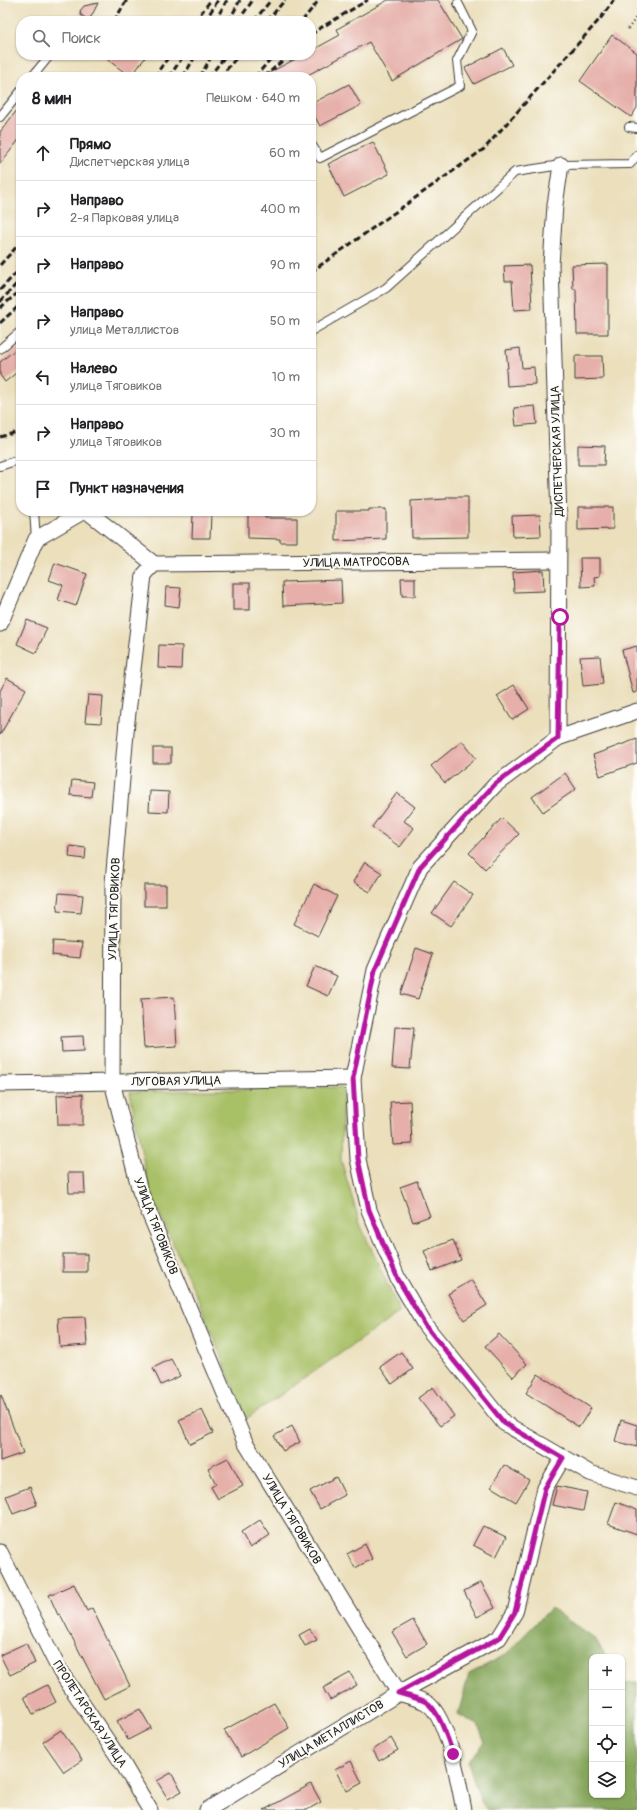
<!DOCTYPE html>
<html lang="ru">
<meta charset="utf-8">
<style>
:root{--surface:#fff;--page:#f6f6f6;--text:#202124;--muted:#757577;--line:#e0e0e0}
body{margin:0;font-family:Pangolin,sans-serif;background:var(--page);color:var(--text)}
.controls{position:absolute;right:12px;bottom:12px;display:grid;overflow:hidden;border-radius:8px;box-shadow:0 1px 3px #0004}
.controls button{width:36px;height:36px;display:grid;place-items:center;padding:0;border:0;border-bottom:1px solid var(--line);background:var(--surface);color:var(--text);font:20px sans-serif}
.stop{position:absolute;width:12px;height:12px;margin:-9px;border:3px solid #b5179e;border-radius:50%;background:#fff}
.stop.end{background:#b5179e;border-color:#fff;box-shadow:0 1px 4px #0008}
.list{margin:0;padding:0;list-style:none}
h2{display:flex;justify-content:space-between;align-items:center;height:52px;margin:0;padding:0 16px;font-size:17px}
h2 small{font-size:13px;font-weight:400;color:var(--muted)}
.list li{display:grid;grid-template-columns:26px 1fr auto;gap:12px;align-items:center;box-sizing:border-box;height:56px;padding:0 16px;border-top:1px solid var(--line)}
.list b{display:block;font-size:15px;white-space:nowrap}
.list p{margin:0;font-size:13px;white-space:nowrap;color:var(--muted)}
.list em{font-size:13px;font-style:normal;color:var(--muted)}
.icon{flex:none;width:22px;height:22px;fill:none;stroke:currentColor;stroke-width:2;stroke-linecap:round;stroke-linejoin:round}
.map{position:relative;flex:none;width:637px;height:1810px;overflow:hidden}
.search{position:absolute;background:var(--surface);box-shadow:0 1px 3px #0004;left:16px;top:16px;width:300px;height:44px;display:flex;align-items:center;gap:10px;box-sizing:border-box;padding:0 14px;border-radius:16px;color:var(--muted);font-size:15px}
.panel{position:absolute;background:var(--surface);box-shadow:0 1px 3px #0004;left:16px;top:72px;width:300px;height:444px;border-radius:16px}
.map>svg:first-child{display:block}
</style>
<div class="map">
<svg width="637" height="1810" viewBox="0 0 637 1810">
<rect width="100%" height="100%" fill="#fdfcf7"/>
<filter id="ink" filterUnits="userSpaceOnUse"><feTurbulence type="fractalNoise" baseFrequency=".025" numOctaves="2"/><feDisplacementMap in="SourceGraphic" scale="8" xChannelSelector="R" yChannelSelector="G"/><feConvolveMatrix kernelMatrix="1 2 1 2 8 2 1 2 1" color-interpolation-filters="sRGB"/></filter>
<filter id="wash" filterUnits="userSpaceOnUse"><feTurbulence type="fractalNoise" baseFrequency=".012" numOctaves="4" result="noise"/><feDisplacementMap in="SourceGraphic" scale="16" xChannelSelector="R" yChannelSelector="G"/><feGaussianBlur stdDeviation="0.9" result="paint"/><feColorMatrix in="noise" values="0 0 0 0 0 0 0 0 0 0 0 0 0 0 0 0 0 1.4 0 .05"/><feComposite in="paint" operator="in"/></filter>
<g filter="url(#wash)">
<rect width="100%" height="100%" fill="#ebdfbc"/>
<path fill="#a8c066" stroke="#626e41" d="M343,1087L341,1160L360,1224L400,1312L246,1419L200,1304L149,1190L130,1092Z"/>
<path fill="#86a65b" stroke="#51613c" d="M551,1608L596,1640L606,1657H592V1795H622V1683L637,1682V1810H487L480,1800L468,1762L485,1742L478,1725L458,1714L469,1674L505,1655Z"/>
<g id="blocks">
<g fill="#e6afa9">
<path d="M388,0H438L462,39L392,81L369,42L304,77H261L303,55H311V51L340,35L337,29Z"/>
<path d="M98,3L91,17L87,19L81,15L80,11L84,6Z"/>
<path d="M612,35L637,53V108L631,117L580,81Z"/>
<path d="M503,48L512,65L474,84L465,68Z"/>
<path d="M101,55H147L131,77Z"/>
<path d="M349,84L361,105L320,126L311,110V104Z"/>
<path d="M21,105V137L0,164V132Z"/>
<path d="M373,142L389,174L344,197L328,164Z"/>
<path d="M608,264V334H577L576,289H573L572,265Z"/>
<path d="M530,265L532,309L514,310L512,281H505L504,266Z"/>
<path d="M21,345V369L5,382L0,375V362Z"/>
<path d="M520,348L522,368L534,367L535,384L507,386L506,369L508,368L506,350Z"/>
<path d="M575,356H602L603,379L575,380Z"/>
<path d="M535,406L537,424L516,426L514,408Z"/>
<path d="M578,445L605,446L604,465H578Z"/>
<path d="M447,497H468V537L412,538L411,501L447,499Z"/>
<path d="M578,507H613V529L578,530Z"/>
<path d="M369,509H386V539L336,541V511H369Z"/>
<path d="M248,512H265V518H297V542H280V539L248,538Z"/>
<path d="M193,514H211L210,538H192Z"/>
<path d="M540,515L541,536L513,537L512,516Z"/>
<path d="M580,558H600V576L594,577L595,586L581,587Z"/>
<path d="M55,563L87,574L76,606L58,600L63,585L49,580Z"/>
<path d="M543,570L544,591L514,592L513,572Z"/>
<path d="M401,578H415V596H402Z"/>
<path d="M341,580L342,603L283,606L282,582Z"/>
<rect x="233" y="583" width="17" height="27"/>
<path d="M166,587L181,588L179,607L165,605Z"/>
<path d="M27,620L47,628L36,653L17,644Z"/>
<path d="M159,645L182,646L181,669L158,668Z"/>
<path d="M637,646V692L633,693L622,650Z"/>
<path d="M600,656L603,684L583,686L580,657Z"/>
<path d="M7,678L26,689L0,735V691Z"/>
<path d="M514,685L529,709L512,720L497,696Z"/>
<path d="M88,695L103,696L101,723L85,722Z"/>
<path d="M637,739V763L600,776L593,755Z"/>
<path d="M462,741L476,758L445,783L431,766Z"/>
<rect x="153" y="748" width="18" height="15"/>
<path d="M565,773L576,789L543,812L532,797Z"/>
<path d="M72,780L93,782L91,797L70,795Z"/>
<path d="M150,791L169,792L168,812L149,811Z"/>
<path d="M397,793L415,807L404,821L414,828L400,847L372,827Z"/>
<path d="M502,818L519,834L485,869L469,853Z"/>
<path d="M70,846L86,848L85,859L69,857Z"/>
<path d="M365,862L382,873L370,892L353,882Z"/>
<path d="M454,882L473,895L451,926L432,913Z"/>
<path d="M314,884L337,896L318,936L294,924Z"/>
<rect x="144" y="885" width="22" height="21"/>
<path d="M59,893L83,895L81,913L57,911Z"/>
<path d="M53,941L82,943L80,958L52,955Z"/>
<path d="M416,948L433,954L418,999L401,994Z"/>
<path d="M315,966L337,976L328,996L306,986Z"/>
<path d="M174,997L177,1046L144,1048L141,999Z"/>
<path d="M395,1027L414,1028L410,1069L392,1068Z"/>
<path d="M83,1036L84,1051L62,1052L61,1037Z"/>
<path d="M83,1094V1125H58L57,1095Z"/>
<path d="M410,1101L412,1144L393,1145L390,1102Z"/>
<path d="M68,1173H84L85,1193H69Z"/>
<path d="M417,1181L430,1216L413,1222L400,1187Z"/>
<path d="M453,1240L461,1260L432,1271L424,1251Z"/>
<rect x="63" y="1254" width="24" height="18"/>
<path d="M471,1280L487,1305L464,1320L448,1294Z"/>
<path d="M85,1317L87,1345L60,1347L58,1318Z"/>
<path d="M499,1334L527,1364L513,1377L485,1346Z"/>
<path d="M401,1352L413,1369L392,1384L380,1367Z"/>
<path d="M171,1359L180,1376L161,1385L153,1368Z"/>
<path d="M538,1374L591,1408L579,1427L526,1393Z"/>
<path d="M433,1387L454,1416L440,1426L418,1398Z"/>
<path d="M1,1395L23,1453L0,1461V1396Z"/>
<path d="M202,1410L213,1433L190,1444L179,1420Z"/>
<path d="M621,1420L637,1425V1447L615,1441Z"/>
<path d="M292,1426L300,1442L283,1451L274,1436Z"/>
<path d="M228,1458L243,1486L218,1499L211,1487L216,1484L208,1468Z"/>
<path d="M504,1465L529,1480L516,1502L491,1487Z"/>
<path d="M336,1477L345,1495L320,1509L310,1491Z"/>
<path d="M557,1486L587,1492L583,1511L552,1505Z"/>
<path d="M30,1487L37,1505L13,1514L6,1496Z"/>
<path d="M616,1502L637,1510V1534L608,1524Z"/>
<path d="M260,1520L270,1535L250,1548L241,1532Z"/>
<path d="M483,1526L506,1537L496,1557L473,1545Z"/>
<path d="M365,1544L372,1559L355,1568L347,1554Z"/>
<path d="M481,1582L495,1608L477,1617L464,1591Z"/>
<path d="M74,1584L87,1611L92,1608L130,1686L104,1699L60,1614L58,1615L49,1595Z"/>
<path d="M413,1620L427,1644L407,1656L392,1632Z"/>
<path d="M310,1629L317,1640L305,1646L299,1635Z"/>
<path d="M26,1643L35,1663L10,1675L0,1655Z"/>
<path d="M350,1673L357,1685L330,1700L323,1688Z"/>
<path d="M47,1685L56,1702L33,1714L24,1697Z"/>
<path d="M274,1703L289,1728L241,1757L224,1730Z"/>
<path d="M140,1709L151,1728L128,1740L117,1721Z"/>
<path d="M61,1730L82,1760L64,1772L43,1742Z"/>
<path d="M391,1738L398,1750L379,1761L373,1750Z"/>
<path d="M351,1761L362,1783L347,1791L335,1770Z"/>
<path d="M171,1773L182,1791L168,1799L157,1781Z"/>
<path d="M311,1784L321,1802L307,1810H264Z"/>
</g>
</g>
</g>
<g filter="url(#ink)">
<use href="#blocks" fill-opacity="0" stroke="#3b3934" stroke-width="1"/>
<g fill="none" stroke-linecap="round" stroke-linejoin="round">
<g stroke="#3b3934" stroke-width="10">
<g id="service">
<path d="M32,77L50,55"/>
<path d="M0,117L21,91"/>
<path d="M629,127L637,128"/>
<path d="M311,144L320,158L460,86L457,61L472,31L458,3"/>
<path d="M311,331L386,288L515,172L561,165L630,164L637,155"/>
<path d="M0,349L21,331"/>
<path d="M0,466L21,459"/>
<path d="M34,511L36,539"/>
</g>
</g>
<g stroke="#3b3934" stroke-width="17">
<g id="minor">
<path d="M87,511L154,564"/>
<path d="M154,564L144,575L127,721L113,883L112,1082L140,1191L245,1442L399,1693C407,1696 417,1698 425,1702C448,1713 459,1786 464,1810"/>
<path d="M154,564L558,560"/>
<path d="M0,624L36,539L84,511"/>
<path d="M637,711L558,738L495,785L420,867L375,970L353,1078L358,1159L369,1210L398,1279L425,1325L504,1423L590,1473L637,1488"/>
<path d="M558,738L559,518L551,265L555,205L561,165"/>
<path d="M0,1084L353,1078"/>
<path d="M0,1552L60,1671L123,1764L150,1810"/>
<path d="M207,1810L399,1693L499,1638L515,1612L545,1488L563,1458"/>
</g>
</g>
<path stroke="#3b3934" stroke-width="2.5" stroke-dasharray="1 3" stroke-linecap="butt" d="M628,29L637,16"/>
<use href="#service" stroke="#fff" stroke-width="8"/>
<use href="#minor" stroke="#fff" stroke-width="15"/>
<g stroke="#1c1c1c" stroke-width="3" stroke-dasharray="6 3" stroke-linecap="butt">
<path d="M114,21L127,0"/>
<path d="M195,21L211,0"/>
<path d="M205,21L218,0"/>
<path d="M215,21L227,0"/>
<path d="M229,21L240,0"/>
<path d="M238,21L253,0"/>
<path d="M254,21L271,0"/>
<path d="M267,21L285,0"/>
<path d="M302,21L319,0"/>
<path d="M311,35L317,30L368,0"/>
<path d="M154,77L170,55"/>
<path d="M169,77L184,55"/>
<path d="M183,77L196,55"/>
<path d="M200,77L212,55"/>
<path d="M209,77L226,55"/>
<path d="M220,77L239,55"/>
<path d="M255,77L274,55"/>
<path d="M264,77L289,55"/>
<path d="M0,265L21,242"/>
<path d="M311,272L484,149L600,19L614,0"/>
<path d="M0,290L21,268"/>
<path d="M0,302L21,279"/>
<path d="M0,308L21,290"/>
<path d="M0,323L21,304"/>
<path d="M0,437L21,431"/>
</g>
</g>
</g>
<g fill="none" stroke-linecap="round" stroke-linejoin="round" filter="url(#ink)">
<path stroke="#b5179e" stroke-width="5" d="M453,1754C448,1740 439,1710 426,1702C418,1698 407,1696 398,1693L499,1638L515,1612L545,1488L563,1458L504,1423L425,1325L398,1279L369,1210L358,1159L353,1078L375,970L420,867L495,784L558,738L560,617"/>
</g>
<g text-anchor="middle" stroke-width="4" stroke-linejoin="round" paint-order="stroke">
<g font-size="12" fill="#1c1c1c" stroke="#fdfcf7">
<text transform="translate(557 451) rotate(-92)" y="4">ДИСПЕТЧЕРСКАЯ УЛИЦА</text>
<text transform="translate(356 562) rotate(-1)" y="4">УЛИЦА МАТРОСОВА</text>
<text transform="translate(114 909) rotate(-88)" y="4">УЛИЦА ТЯГОВИКОВ</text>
<text transform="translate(176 1081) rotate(-1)" y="4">ЛУГОВАЯ УЛИЦА</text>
<text transform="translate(156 1226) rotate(69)" y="4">УЛИЦА ТЯГОВИКОВ</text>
<text transform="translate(292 1519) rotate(59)" y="4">УЛИЦА ТЯГОВИКОВ</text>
<text transform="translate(90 1714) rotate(57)" y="4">ПРОЛЕТАРСКАЯ УЛИЦА</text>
<text transform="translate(331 1734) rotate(-31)" y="4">УЛИЦА МЕТАЛЛИСТОВ</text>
</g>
</g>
</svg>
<div class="controls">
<button>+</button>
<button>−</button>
<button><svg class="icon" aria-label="locate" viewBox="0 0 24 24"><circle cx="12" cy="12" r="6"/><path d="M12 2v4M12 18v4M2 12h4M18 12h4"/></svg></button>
<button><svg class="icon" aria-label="layers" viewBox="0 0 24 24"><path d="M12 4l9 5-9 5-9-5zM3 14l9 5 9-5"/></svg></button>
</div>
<div class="stop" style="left:560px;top:617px"></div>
<div class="stop end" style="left:453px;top:1754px"></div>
<div class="search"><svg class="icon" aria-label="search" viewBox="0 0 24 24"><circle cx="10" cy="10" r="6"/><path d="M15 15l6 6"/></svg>Поиск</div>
<section class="panel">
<h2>8 мин<small>Пешком · 640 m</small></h2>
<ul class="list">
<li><svg class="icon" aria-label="ahead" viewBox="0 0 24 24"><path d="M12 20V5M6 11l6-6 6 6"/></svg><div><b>Прямо</b><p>Диспетчерская улица</p></div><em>60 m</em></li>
<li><svg class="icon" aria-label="right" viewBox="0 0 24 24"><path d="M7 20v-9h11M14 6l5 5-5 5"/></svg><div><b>Направо</b><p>2-я Парковая улица</p></div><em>400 m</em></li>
<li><svg class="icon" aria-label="right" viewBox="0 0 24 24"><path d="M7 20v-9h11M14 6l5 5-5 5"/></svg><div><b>Направо</b></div><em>90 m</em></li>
<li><svg class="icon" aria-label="right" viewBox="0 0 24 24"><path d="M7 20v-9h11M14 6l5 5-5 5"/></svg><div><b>Направо</b><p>улица Металлистов</p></div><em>50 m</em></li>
<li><svg class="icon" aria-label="left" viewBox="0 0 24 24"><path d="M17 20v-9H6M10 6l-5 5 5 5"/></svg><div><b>Налево</b><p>улица Тяговиков</p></div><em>10 m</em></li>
<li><svg class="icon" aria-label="right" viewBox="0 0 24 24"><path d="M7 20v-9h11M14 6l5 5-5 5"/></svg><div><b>Направо</b><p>улица Тяговиков</p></div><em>30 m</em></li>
<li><svg class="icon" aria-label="arrive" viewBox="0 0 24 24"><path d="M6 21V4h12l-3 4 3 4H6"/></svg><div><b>Пункт назначения</b></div></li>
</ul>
</section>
</div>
